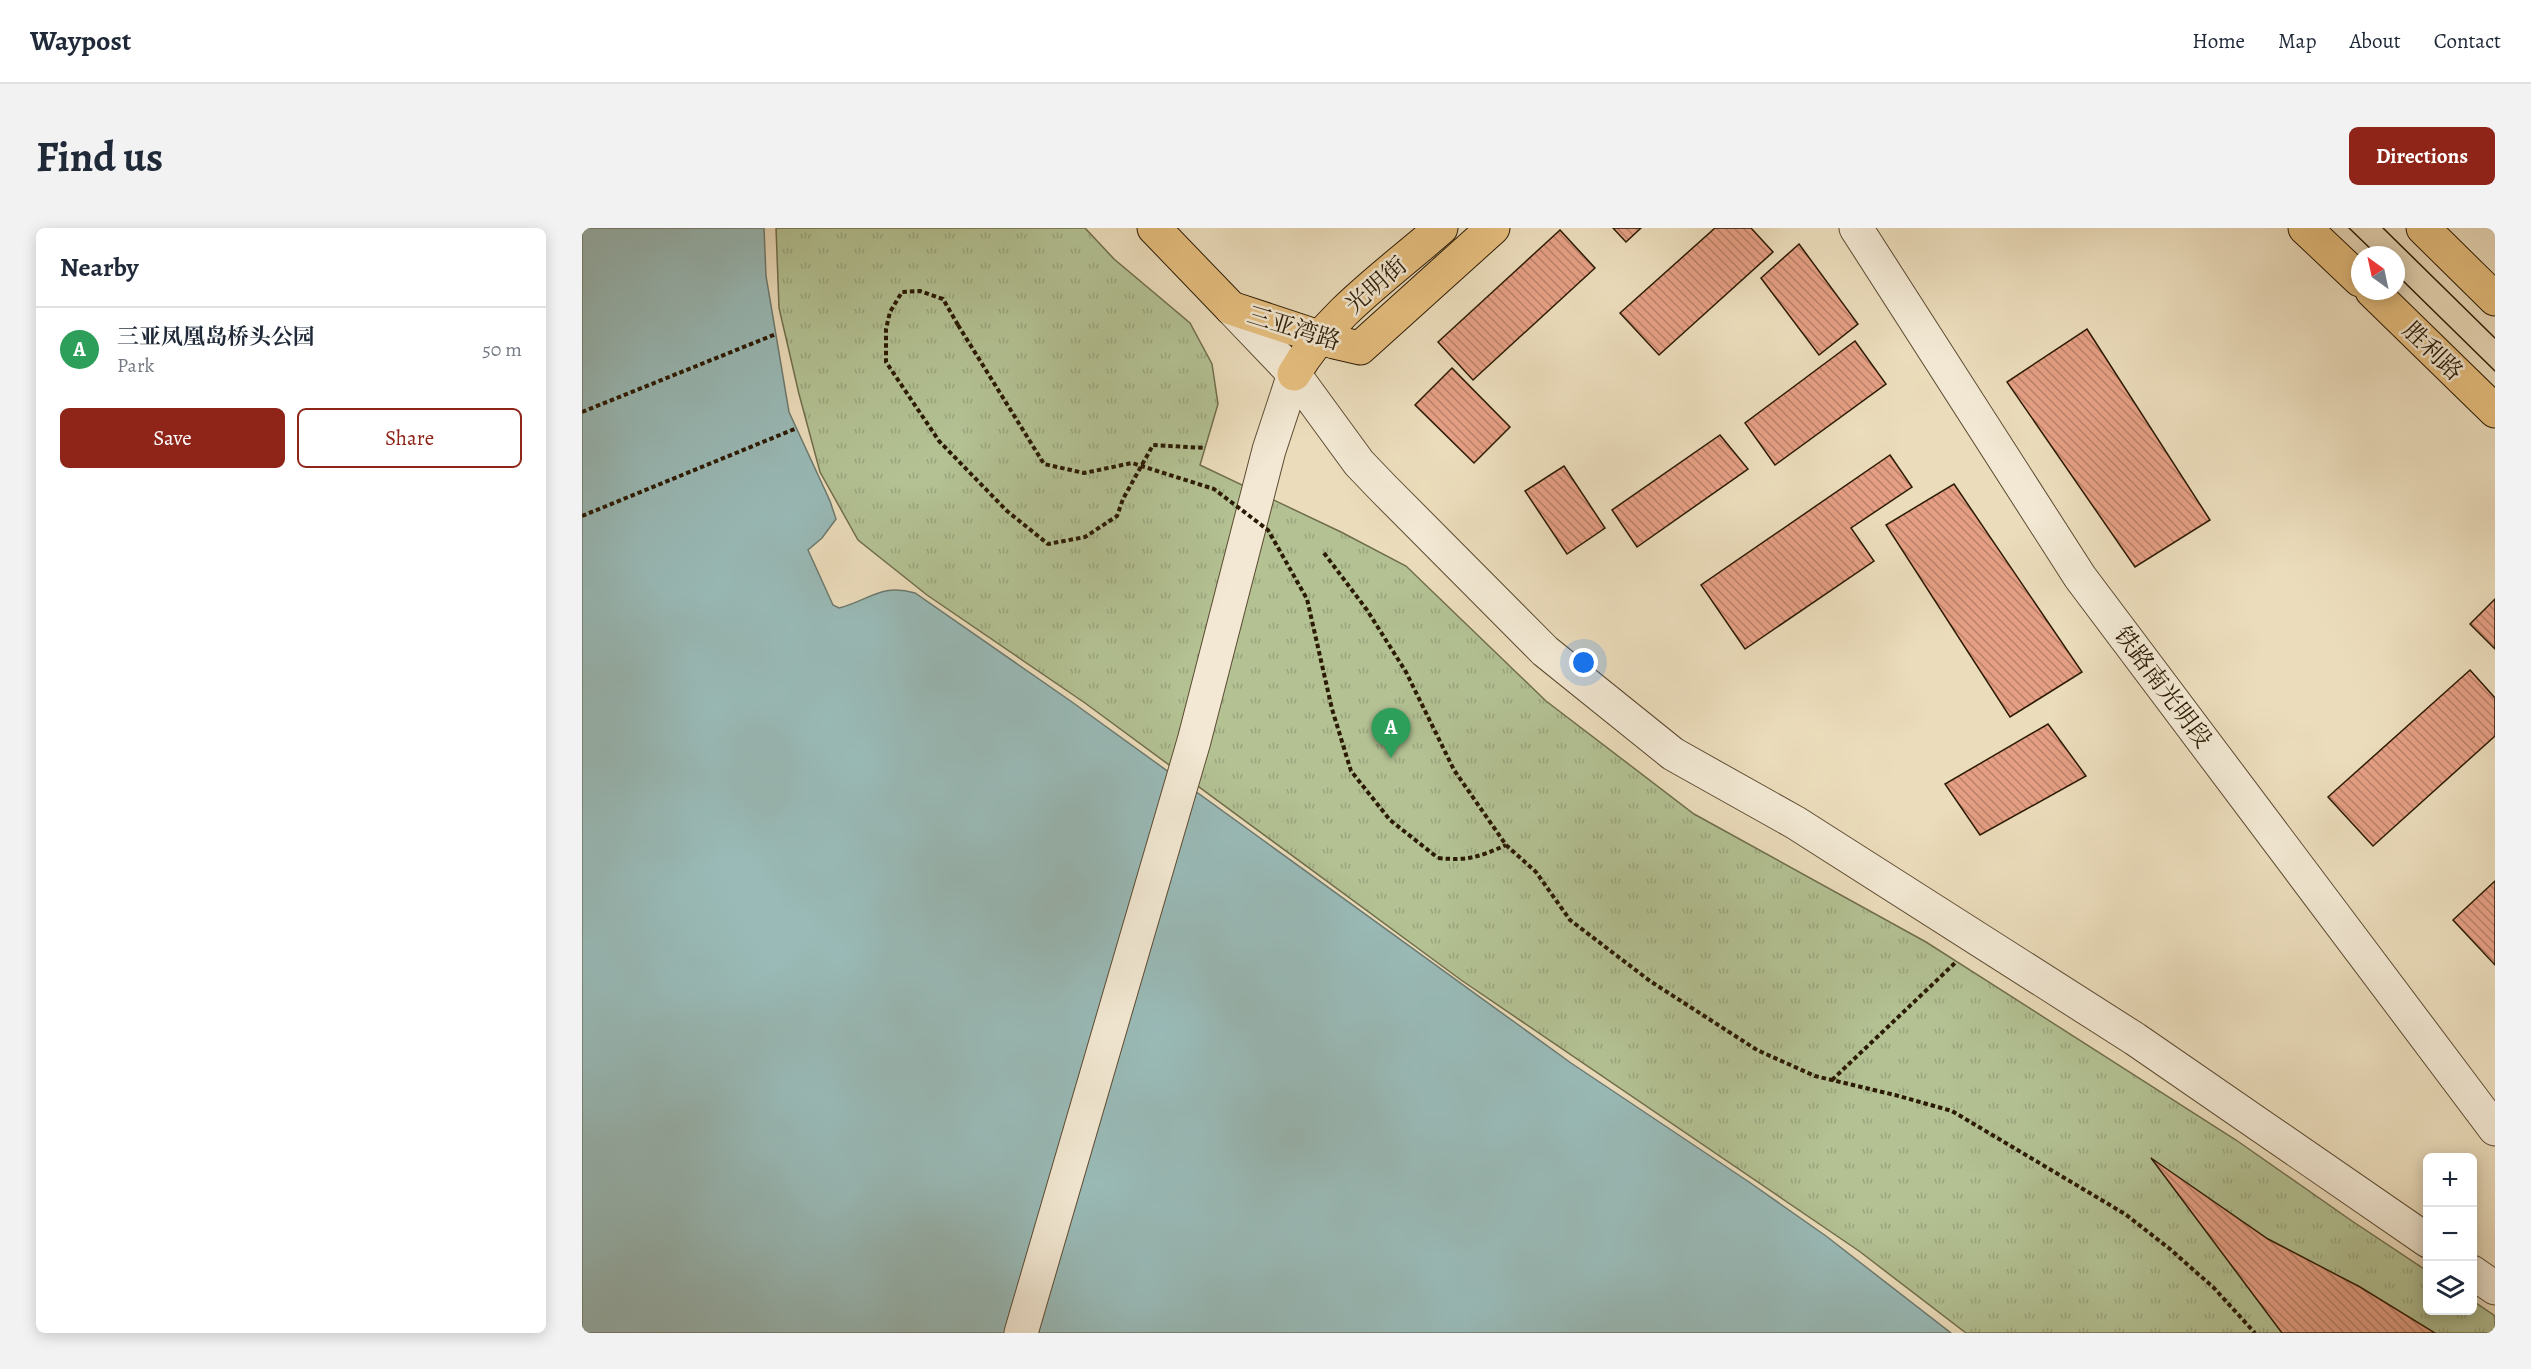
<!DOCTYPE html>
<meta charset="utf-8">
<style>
:root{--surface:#fff;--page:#f2f2f3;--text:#1f2937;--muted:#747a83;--line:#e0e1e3;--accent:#8f2418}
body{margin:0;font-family:Alegreya,"Noto Serif SC",serif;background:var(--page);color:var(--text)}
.controls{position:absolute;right:18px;bottom:18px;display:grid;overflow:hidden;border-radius:9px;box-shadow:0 3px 15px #0003}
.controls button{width:54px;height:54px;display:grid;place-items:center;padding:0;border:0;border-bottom:2px solid var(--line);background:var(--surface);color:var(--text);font:30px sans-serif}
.compass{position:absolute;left:1769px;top:18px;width:54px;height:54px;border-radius:50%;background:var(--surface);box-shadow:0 3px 15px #0003;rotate:327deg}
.you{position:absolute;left:1002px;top:435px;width:21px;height:21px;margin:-15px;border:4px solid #fff;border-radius:50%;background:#1a73e8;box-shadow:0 0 0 9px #1a73e833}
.badge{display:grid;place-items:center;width:39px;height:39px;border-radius:50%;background:var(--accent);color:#fff;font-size:20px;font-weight:700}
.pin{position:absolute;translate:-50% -50px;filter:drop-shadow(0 2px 3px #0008)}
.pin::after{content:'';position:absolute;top:32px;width:21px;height:18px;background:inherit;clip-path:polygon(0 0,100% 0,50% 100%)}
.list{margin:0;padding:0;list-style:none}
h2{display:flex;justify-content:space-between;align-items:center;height:78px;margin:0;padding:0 24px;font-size:26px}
h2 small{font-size:20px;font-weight:400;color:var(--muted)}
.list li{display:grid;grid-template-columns:39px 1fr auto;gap:18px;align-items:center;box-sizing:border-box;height:84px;padding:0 24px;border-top:2px solid var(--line)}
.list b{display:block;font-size:22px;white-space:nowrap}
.list p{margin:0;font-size:20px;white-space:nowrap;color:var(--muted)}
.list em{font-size:20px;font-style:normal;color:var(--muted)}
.actions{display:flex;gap:12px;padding:18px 24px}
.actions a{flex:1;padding:14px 0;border:2px solid var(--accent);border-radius:9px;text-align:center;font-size:21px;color:var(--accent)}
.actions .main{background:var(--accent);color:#fff}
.icon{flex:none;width:33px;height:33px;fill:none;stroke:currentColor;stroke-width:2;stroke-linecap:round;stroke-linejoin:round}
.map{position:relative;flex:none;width:1913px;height:1105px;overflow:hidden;border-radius:9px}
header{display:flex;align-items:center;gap:36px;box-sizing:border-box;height:84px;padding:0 30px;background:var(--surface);border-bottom:2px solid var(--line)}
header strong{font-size:28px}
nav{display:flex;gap:33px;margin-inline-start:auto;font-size:21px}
.intro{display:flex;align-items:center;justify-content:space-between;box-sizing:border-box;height:144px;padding:0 36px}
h1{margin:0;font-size:42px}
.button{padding:15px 27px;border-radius:9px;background:var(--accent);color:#fff;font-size:21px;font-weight:700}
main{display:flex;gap:36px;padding:0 36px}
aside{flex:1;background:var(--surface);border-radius:9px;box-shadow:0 3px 15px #0003}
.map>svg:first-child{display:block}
</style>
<header>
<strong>Waypost</strong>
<nav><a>Home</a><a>Map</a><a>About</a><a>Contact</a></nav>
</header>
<div class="intro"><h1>Find us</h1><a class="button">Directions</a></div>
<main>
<aside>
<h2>Nearby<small></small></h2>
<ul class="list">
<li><span class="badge" style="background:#2e9e5b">A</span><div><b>三亚凤凰岛桥头公园</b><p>Park</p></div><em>50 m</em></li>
</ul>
<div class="actions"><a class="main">Save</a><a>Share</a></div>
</aside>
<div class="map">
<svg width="1913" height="1105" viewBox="0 0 1913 1105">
<defs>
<pattern id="park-tufts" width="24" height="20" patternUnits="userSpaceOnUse" patternTransform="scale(1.5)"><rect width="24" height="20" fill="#b3c193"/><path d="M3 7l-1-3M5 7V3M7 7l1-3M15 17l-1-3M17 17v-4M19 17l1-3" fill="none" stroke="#9aa57d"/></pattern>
<pattern id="building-back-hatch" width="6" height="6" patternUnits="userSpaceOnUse" patternTransform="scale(1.5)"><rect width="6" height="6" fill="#e59f84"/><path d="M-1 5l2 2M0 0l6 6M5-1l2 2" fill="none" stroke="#ba816a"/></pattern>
</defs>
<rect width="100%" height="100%" fill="#ebdcbb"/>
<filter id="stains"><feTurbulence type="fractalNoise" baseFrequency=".00333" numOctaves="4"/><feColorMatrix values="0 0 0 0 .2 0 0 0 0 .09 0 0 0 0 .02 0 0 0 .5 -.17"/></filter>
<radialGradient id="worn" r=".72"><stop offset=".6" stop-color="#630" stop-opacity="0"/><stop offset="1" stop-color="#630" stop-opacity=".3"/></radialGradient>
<path fill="url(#park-tufts)" stroke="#706e4c" stroke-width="1.5" d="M194,0H503L532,31L608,95L630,136L636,176L618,237L759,304L824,338L964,473L1112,586L1344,714L1654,912L1770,993L1845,1043L1846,1082H1890L1891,1073L1913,1088V1105H1384L1277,1023L879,752L503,475L345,367L276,312L238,244L217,166L197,80Z"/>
<path fill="#99bab7" stroke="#6d7a6f" stroke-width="1.5" d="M0,0H182L184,48L207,184L248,273L254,291L240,310L226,322L251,377L257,380C288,372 299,355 333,365L490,474L989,835L1167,954L1244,1008L1369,1105H0Z"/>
<g fill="url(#building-back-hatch)" stroke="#2c1b04" stroke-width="1.5">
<path d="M1031,0H1059L1044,14Z"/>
<path d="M1133,0H1169L1191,24L1077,127L1038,85Z"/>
<path d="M978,2L1013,40L891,152L856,114Z"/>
<path d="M1217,16L1276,96L1237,127L1179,50Z"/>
<path d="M1505,101L1628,292L1553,339L1425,154Z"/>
<path d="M1273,113L1304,156L1193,237L1163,195Z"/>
<path d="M870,140L928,199L892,235L833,177Z"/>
<path d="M1138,207L1166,241L1055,319L1030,282Z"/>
<path d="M1308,227L1330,259L1269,300L1292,333L1163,421L1119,357Z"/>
<path d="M982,238L1023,300L985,326L943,263Z"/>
<path d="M1372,256L1500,444L1428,489L1304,297Z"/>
<path d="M1913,371V421L1888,396Z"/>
<path d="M1888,442L1913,470V508L1791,618L1746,569Z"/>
<path d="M1466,496L1504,548L1398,607L1363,556Z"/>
<path d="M1913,653V737L1871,692Z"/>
<path d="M1569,930L1686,1011L1778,1059L1853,1105H1700Z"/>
</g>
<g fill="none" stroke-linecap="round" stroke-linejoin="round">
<g stroke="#5c4b32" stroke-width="35">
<g id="minor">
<path d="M1274,0L1498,349L1913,901"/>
<path d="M649,80L712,146L777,235L801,260L963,423L1091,526L1214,595L1553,811L1846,1013"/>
<path d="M1890,1044L1913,1060"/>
<path d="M439,1105L612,513L687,222L712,146"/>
</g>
</g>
<g stroke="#2c1b04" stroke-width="35">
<g id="major">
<path d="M572,0L649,80L752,114L778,120L911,0"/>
<path d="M1723,0L1778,52"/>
<path d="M1841,0L1913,71"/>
<path d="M1790,63L1913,183"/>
<path d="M712,146C746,87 808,45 859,0"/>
</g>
</g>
<g stroke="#2c1b04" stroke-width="4" stroke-dasharray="4.5 3" stroke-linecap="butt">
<path d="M376,97L361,71L338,63L320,64L308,84L304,101V134L357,213L425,283L466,316L503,309L535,288L541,271L571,217L623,220"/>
<path d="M0,184L194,106"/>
<path d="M0,288L215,200"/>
<path d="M742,325L785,382L824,444L872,542L924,617L954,644L988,692L1068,753L1175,822L1233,848L1313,867L1370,883L1543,986L1588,1021L1632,1060L1673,1105"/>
<path d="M856,630C885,633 898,629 924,617"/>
<path d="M1250,852L1374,734"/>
</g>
<use href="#minor" stroke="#f2e8d3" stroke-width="33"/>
<use href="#major" stroke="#e6be7e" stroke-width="33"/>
<g stroke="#2c1b04" stroke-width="1.5">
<path d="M1767,0L1795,27"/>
<path d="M1801,0L1913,110"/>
<path d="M1814,46L1913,143"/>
</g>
<path stroke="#2c1b04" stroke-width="4" stroke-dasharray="4.5 3" stroke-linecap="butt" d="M376,97L462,236L502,245L550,235L632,261L686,302L725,371L750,481L769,543L808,592L856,630"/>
</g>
<g text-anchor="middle" stroke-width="5" stroke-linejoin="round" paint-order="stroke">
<g font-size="24" fill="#2c1b04" stroke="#f2e8d3">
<text transform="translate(794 57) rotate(-41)" y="8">光明街</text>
<text transform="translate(712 100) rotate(17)" y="8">三亚湾路</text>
<text transform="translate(1851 123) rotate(44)" y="8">胜利路</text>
<text transform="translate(1581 459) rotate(53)" y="8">铁路南光明段</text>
</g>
</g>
<rect width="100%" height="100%" filter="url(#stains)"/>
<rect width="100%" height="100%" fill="url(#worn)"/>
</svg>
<div class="controls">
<button>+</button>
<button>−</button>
<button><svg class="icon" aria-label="layers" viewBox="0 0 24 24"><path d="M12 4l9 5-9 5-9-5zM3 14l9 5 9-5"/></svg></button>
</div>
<svg class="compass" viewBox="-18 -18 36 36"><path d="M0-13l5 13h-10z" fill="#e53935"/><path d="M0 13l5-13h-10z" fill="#747a83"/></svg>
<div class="you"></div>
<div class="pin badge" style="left:809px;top:530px;background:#2e9e5b">A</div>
</div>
</main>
